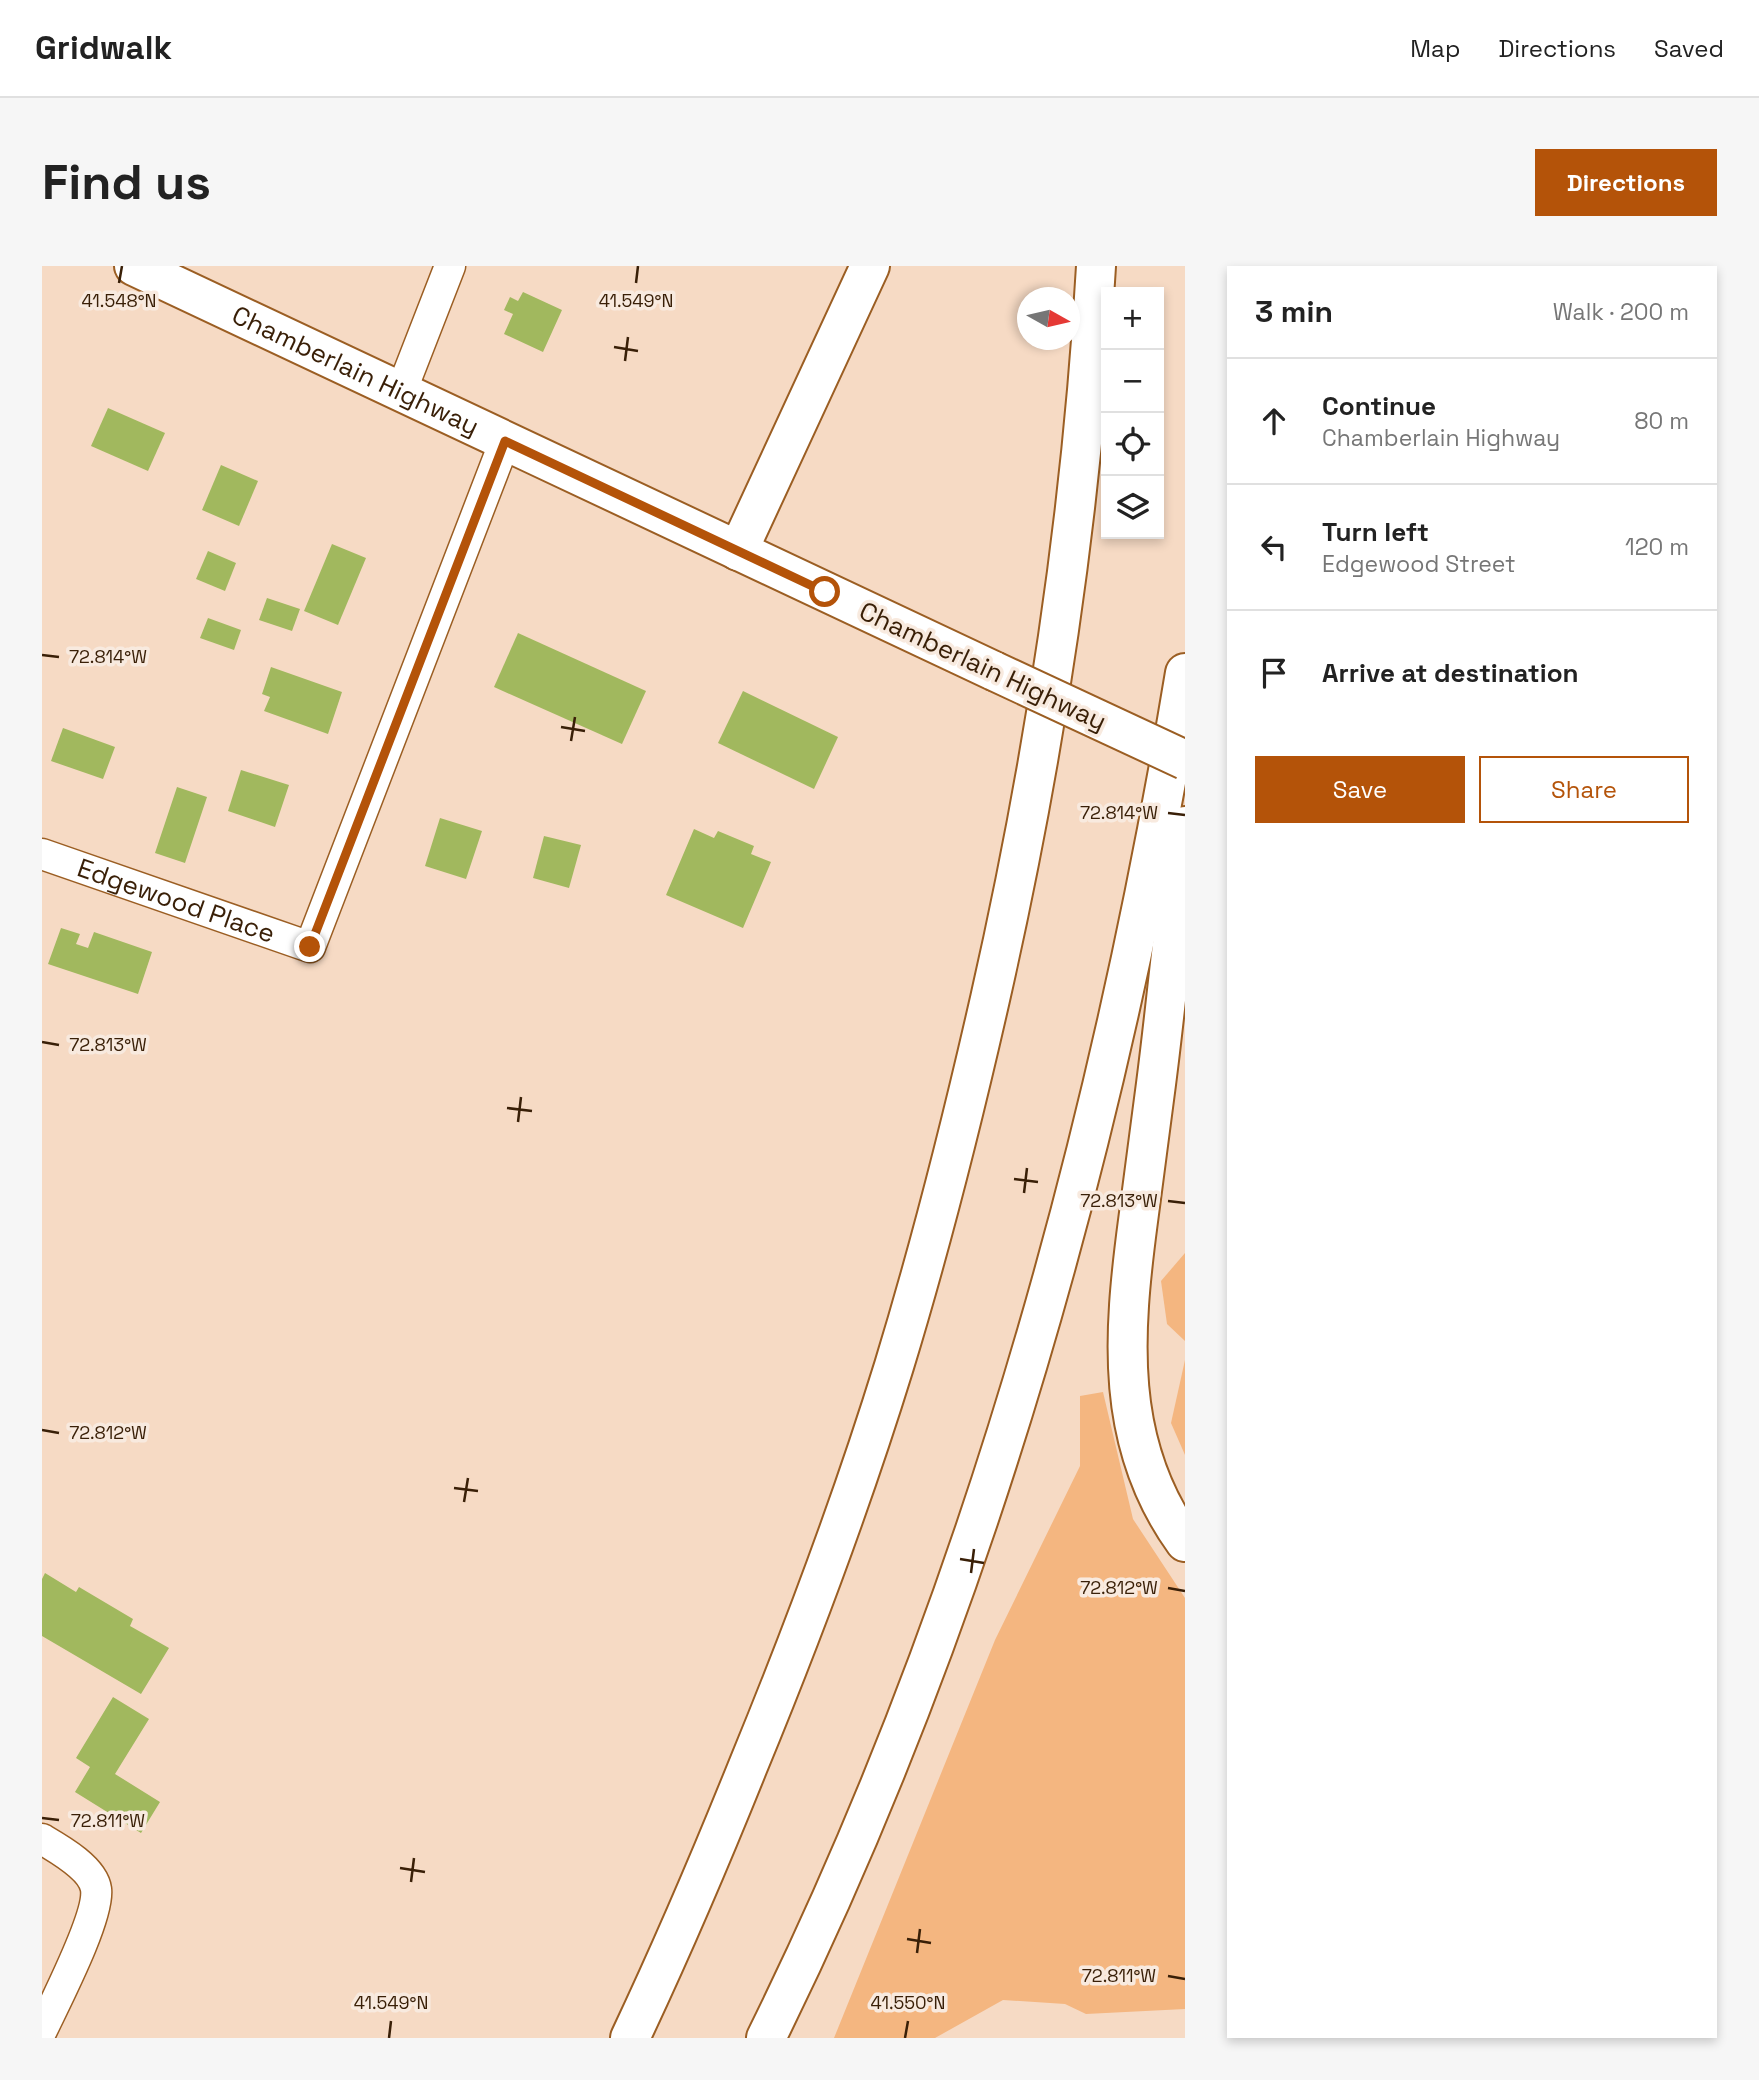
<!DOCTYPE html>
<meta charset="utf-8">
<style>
:root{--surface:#fff;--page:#f6f6f6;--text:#222;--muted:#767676;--line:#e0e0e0;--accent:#b45309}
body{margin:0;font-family:"Space Grotesk",sans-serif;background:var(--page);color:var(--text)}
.controls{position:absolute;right:21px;top:21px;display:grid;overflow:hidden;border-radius:0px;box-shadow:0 4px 10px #0003}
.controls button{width:63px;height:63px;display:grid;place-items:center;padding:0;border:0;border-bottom:2px solid var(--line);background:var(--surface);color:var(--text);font:35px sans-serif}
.compass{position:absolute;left:975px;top:21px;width:63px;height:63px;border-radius:50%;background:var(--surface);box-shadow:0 4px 10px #0003;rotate:98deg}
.stop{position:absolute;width:21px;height:21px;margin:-16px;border:5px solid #b45309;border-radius:50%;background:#fff}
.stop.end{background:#b45309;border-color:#fff;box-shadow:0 2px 7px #0008}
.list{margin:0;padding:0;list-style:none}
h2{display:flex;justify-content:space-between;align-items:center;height:91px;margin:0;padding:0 28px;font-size:30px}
h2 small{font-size:23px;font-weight:400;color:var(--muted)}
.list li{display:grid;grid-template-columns:46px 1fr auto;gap:21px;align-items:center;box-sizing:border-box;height:126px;padding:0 28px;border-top:2px solid var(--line)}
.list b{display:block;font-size:26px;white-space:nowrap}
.list p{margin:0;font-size:23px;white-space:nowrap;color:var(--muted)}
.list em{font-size:23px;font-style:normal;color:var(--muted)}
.actions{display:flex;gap:14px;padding:21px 28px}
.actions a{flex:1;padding:16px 0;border:2px solid var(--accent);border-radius:0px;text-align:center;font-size:24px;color:var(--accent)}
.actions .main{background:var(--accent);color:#fff}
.icon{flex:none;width:38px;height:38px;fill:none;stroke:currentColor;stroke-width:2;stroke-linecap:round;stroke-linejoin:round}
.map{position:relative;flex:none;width:1143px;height:1772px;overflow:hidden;border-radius:0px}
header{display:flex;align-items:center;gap:42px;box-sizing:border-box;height:98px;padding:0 35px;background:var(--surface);border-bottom:2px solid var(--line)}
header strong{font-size:33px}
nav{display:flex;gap:38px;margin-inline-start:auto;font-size:24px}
.intro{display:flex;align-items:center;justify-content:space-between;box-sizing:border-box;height:168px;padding:0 42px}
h1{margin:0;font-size:49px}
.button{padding:18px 32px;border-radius:0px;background:var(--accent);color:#fff;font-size:24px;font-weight:700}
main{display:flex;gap:42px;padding:0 42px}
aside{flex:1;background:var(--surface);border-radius:0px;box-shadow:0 4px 10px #0003}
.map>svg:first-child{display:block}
</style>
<header>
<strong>Gridwalk</strong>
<nav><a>Map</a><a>Directions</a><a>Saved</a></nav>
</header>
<div class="intro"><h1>Find us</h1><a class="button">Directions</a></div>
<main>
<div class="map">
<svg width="1143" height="1772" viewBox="0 0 1143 1772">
<rect width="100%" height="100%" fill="#f6dac4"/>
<g fill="#f4b680">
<path d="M1143,987V1075L1125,1058L1119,1015Z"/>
<path d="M1143,1094V1189L1129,1157Z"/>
<path d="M1061,1126L1091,1253L1143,1332V1743L1044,1748L1023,1738L961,1734L893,1772H792L953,1374L1038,1200V1130Z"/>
</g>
<g fill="#a1b85e">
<path d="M481,26L520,44L501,86L462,68L471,48L462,44L468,31L476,35Z"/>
<path d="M66,142L123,167L106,205L49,180Z"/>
<path d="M179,199L216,215L197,260L160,244Z"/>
<path d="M290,278L324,292L296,359L262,345Z"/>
<path d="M166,285L194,297L183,325L154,313Z"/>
<path d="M225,332L258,343L250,365L217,354Z"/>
<path d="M166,352L199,364L192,384L158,372Z"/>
<path d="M476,367L604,425L580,478L452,421Z"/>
<path d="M229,401L300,426L286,468L222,445L228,431L220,428Z"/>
<path d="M701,425L796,471L772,523L676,477Z"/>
<path d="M21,462L73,481L61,513L9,495Z"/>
<path d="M199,504L247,519L233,561L186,545Z"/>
<path d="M135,521L165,531L143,597L113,587Z"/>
<path d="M398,552L440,565L424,613L383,600Z"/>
<path d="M652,563L672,572L676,565L712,580L709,588L729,596L701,662L624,629Z"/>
<path d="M502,570L539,579L527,622L491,612Z"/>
<path d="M19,662L38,668L34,678L46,682L52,666L110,686L96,728L6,698Z"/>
<path d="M3,1307L34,1326L37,1321L91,1353L88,1360L127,1382L99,1428L0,1370V1313Z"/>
<path d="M71,1431L107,1453L73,1508L118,1536L99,1567L33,1526L48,1501L34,1492Z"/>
</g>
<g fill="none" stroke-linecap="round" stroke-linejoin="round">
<g stroke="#9b5e23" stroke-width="33">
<g id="minor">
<path d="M359,126L408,0"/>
<path id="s1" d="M0,588L268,681L463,175"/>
<path d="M0,1573C17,1583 51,1602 54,1623C58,1650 13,1736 0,1764"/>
</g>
</g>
<g stroke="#9b5e23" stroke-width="42">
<g id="primary">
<path id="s2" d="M92,0L952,405"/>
</g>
</g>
<g stroke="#9b5e23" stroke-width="42">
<g id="motorway">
<path d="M696,285L828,0"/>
<path d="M1143,560C1133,646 1125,733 1114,818C1108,864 1102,909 1096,955C1081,1068 1072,1178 1143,1276"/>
<path d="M588,1772C630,1683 669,1592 706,1500C760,1369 810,1236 852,1100C889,979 920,856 948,733C1003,491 1040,247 1054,0"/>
<path d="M724,1772C936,1343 1065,878 1143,407"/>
</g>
</g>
<use href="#minor" stroke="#fff" stroke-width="30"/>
<use href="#primary" stroke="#fff" stroke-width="38"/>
<use href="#motorway" stroke="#fff" stroke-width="38"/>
<g stroke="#9b5e23" stroke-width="42" stroke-linecap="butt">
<path id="primary-bridge" d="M952,405L1143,494"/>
</g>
<use href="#primary-bridge" stroke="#fff" stroke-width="38"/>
</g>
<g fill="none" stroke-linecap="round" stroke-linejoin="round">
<path stroke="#b45309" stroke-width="9" d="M268,681L463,175L783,326"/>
</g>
<path fill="none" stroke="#391f07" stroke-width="2.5" d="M77,17L80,0M594,17L596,0M572,81L596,85M583,95L586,71M0,389L17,391M519,461L543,465M529,475L533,451M1126,547L1143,549M0,776L17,779M465,842L490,845M476,856L479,831M972,913L996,916M982,927L985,902M1126,935L1143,937M0,1164L17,1167M412,1222L436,1225M422,1236L426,1212M918,1293L942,1297M929,1307L932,1283M1126,1322L1143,1325M0,1552L17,1554M358,1602L383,1606M369,1616L372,1592M865,1673L889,1677M875,1687L878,1663M1126,1710L1143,1713M347,1772L349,1755M863,1772L866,1755"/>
<g text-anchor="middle" stroke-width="7" stroke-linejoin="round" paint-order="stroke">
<g font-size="26" fill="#391f07" stroke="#f8eadf">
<text dy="9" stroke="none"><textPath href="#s2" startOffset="245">Chamberlain Highway</textPath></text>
<text transform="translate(941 400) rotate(25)" y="9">Chamberlain Highway</text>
<text dy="9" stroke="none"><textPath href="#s1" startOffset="142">Edgewood Place</textPath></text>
</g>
</g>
<g font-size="18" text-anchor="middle" fill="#391f07" stroke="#f8eadf" stroke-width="7" stroke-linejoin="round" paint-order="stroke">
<text x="77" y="41">41.548°N</text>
<text x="594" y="41">41.549°N</text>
<text x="66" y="397">72.814°W</text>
<text x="1077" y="553">72.814°W</text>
<text x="66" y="785">72.813°W</text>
<text x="1077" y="941">72.813°W</text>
<text x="66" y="1173">72.812°W</text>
<text x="1077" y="1328">72.812°W</text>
<text x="66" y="1561">72.811°W</text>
<text x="1077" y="1716">72.811°W</text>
<text x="349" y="1743">41.549°N</text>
<text x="866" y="1743">41.550°N</text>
</g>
</svg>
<div class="controls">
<button>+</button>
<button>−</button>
<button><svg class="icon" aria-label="locate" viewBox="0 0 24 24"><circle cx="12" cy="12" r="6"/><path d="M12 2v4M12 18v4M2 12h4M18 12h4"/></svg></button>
<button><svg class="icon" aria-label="layers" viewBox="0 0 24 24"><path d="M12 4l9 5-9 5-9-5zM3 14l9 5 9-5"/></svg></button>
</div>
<svg class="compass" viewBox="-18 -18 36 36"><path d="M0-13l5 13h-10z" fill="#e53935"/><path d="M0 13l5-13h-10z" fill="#767676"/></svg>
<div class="stop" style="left:783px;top:326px"></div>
<div class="stop end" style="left:268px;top:681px"></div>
</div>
<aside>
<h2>3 min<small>Walk · 200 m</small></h2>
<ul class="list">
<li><svg class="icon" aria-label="ahead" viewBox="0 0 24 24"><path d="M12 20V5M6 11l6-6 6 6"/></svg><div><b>Continue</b><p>Chamberlain Highway</p></div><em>80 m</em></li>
<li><svg class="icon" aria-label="left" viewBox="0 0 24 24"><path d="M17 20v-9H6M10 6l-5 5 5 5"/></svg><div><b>Turn left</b><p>Edgewood Street</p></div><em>120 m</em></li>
<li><svg class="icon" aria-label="arrive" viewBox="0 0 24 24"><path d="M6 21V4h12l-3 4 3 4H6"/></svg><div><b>Arrive at destination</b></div></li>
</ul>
<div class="actions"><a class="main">Save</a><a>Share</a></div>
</aside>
</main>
